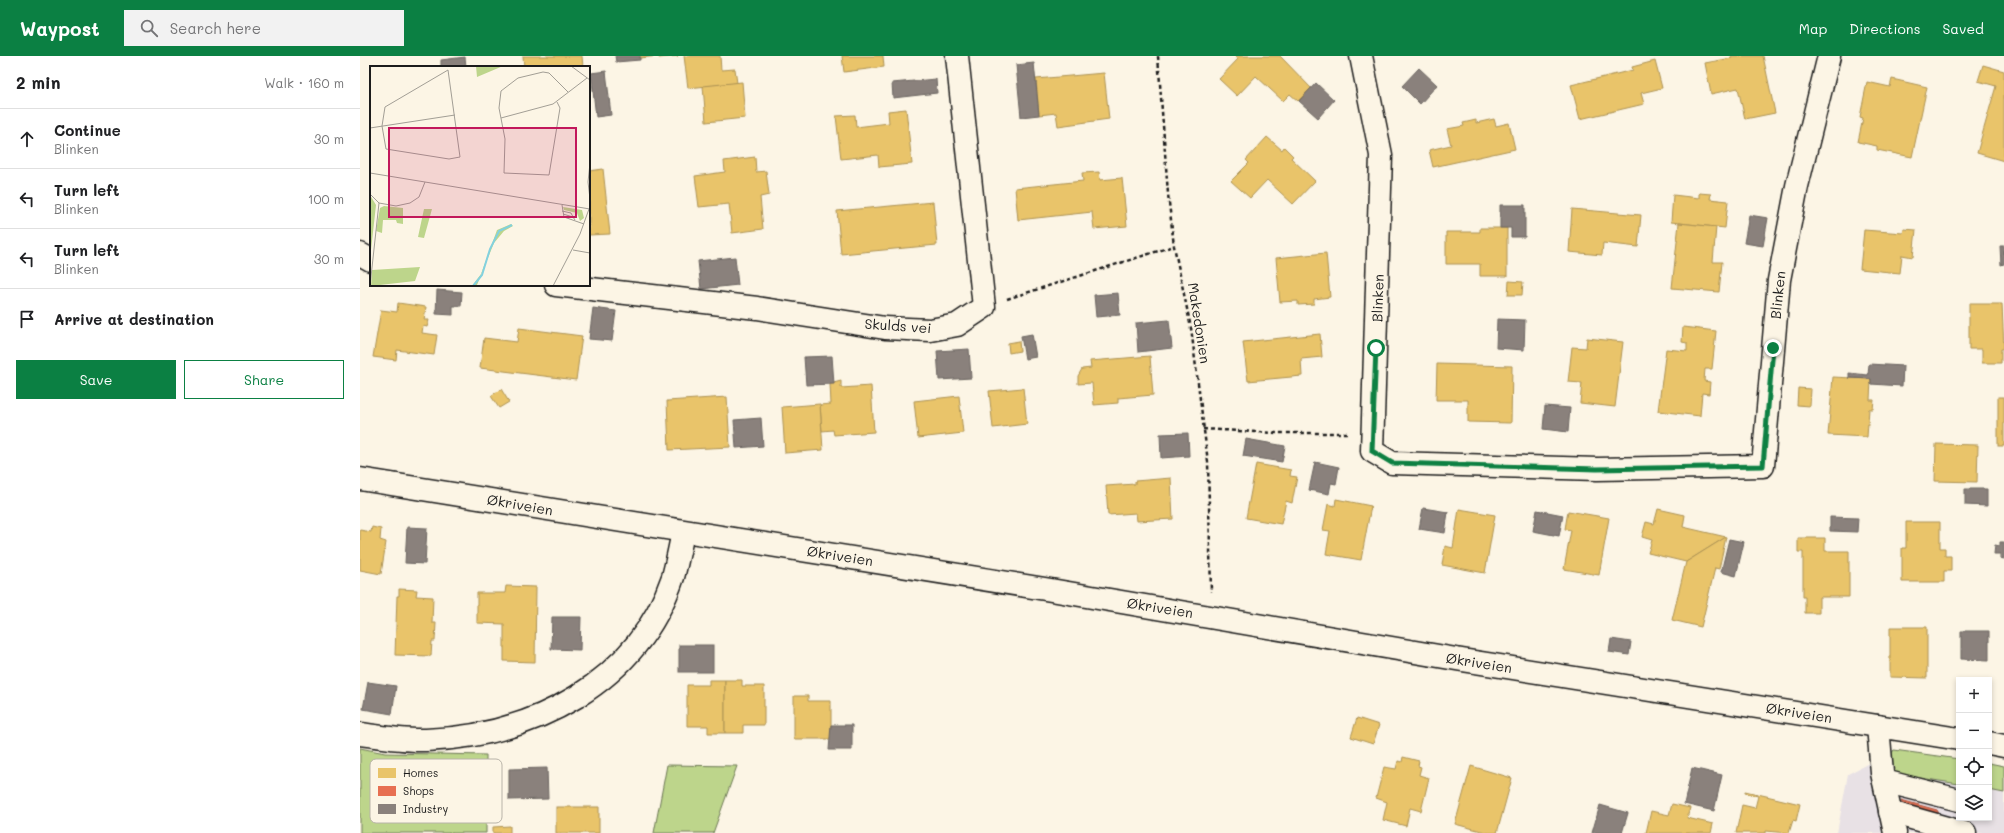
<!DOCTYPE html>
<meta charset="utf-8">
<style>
:root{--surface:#fff;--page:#f2f2f2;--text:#202124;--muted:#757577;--line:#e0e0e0;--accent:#0b8043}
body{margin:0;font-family:Mali,sans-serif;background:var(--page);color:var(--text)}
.controls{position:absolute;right:12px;bottom:12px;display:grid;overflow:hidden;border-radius:0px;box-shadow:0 2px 6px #0003}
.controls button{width:36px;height:36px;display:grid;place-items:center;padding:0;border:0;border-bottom:1px solid var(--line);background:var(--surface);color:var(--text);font:20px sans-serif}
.stop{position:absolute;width:12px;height:12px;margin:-9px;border:3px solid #0b8043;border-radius:50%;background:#fff}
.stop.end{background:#0b8043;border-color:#fff;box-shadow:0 1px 4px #0008}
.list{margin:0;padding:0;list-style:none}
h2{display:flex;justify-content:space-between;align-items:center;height:52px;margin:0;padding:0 16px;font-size:17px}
h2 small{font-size:13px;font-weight:400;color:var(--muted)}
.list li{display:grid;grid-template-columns:26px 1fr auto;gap:12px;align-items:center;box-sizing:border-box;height:60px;padding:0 16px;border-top:1px solid var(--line)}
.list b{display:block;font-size:15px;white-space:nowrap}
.list p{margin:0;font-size:13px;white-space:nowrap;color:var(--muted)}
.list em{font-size:13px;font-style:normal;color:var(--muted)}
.actions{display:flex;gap:8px;padding:12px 16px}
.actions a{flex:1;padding:9px 0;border:1px solid var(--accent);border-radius:0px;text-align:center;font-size:14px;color:var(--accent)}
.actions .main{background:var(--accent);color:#fff}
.icon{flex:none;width:22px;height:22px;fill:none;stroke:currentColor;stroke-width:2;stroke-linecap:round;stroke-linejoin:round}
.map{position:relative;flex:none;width:1644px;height:777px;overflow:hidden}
header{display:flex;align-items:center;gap:24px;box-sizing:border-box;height:56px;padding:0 20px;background:var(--accent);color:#fff}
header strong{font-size:19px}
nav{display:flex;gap:22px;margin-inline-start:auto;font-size:14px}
.search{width:280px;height:36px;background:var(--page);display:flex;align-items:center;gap:10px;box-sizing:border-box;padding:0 14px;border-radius:0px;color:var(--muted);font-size:15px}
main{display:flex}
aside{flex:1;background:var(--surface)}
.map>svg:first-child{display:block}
</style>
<header>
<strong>Waypost</strong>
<div class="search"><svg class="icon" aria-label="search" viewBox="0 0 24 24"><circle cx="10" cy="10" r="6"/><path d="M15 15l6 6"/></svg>Search here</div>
<nav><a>Map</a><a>Directions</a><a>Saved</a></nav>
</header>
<main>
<aside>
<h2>2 min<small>Walk · 160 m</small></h2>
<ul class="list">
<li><svg class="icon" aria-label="ahead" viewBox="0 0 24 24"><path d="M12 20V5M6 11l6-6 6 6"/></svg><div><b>Continue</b><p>Blinken</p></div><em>30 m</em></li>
<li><svg class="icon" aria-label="left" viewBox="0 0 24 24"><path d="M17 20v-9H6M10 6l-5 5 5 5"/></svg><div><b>Turn left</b><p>Blinken</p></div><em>100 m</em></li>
<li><svg class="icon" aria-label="left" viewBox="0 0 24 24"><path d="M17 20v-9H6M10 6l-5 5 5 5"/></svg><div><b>Turn left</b><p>Blinken</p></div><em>30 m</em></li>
<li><svg class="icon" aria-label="arrive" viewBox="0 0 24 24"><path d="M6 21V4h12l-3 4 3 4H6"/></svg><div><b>Arrive at destination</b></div></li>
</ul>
<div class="actions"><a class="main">Save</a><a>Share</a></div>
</aside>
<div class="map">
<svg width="1644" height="777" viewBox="0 0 1644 777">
<rect width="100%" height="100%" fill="#fcf5e5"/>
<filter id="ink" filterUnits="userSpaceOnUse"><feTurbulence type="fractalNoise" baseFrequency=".025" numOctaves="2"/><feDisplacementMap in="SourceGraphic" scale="8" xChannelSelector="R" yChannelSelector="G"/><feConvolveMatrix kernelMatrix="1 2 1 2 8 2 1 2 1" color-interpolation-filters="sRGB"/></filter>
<g filter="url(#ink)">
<path fill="#e8e1e5" d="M1534,694L1599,703V762H1629V707L1644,710V777H1477L1488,718Z"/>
<g fill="#bdd58b" stroke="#6c7854">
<path d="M0,692L25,697L126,699V777H0Z"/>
<path d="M1534,694L1599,703V728L1535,718L1529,714L1531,698Z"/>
<path d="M1629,707L1644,710V737L1629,734Z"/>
<path d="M307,709L377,710L353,777H294Z"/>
</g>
<g fill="#e9c46a" stroke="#ac9253">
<path d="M163,0H222L223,11H164Z"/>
<path d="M280,0H318L299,2V0L280,2Z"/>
<path d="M324,0H360L361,14L375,13L377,27L328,32Z"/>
<path d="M482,0H523L524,11L484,16Z"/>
<path d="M875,0H920L951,32L938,45L930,38L923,45L896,20L877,40L859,23L878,3Z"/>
<path d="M1371,0H1403L1415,57L1385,63L1378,32L1351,38L1345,7L1372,2Z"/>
<path d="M1295,5L1302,32L1281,37L1284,48L1220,63L1211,29L1273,14L1272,11Z"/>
<path d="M1623,9L1644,15V105L1617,97L1636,30L1618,25Z"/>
<path d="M744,17L749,63L698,70L696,57L679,59L676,23Z"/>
<path d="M1532,23L1567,31L1552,101L1517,94V90L1498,86L1503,62L1500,61L1507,26L1530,31Z"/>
<path d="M382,26L385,62L346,66L343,30Z"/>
<path d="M546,53L552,108L519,111L518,99L481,103L476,60L495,59L496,71L529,67L528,55Z"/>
<path d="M1134,63L1136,70L1149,67L1155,93L1073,111L1069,94L1091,89L1087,73L1104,70L1103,67L1116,64V67Z"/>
<path d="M907,81L922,94L924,91L933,100L931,102L955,125L933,148L907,124L890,142L871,125L889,107L886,104Z"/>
<path d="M395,101L396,116L406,115L409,139L400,141L403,173L372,177L369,148L339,151L335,120L365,116L364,105Z"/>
<path d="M243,113L250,178L229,179V115Z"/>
<path d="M739,116L740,124L762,122L767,170L734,173L732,156L658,164L655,132L723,125L722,117Z"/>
<path d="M1339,137L1351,138L1350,143L1368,145L1365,172L1311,166L1313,139L1339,142Z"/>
<path d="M573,146L577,189L481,198L477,155Z"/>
<path d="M1212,153L1281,159L1278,191L1243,187L1242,199L1209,196Z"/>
<path d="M1319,167L1356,171L1353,206H1362L1359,236L1312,232Z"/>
<path d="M1120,172H1147V220H1120V208H1086V176H1120Z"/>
<path d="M1544,173L1556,174L1553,201L1542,199L1540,217L1500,213L1504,174L1543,177Z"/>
<path d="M966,197L970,241L954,243V248L938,249V245L920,246L916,202Z"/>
<path d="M1149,225L1163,226L1162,239H1148Z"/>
<path d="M38,247L66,251L64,264H69L67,271L63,270L62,277L77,279L74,299L37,294L36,304L13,301L21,254L37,256Z"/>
<path d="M1609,248H1642L1644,293H1641V307H1622V293H1609Z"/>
<path d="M1323,271L1356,275L1352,313H1345L1344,325L1350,326L1349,338L1342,337L1340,360L1298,355L1306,293L1327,295V287L1322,286Z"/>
<path d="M159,272L222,280L216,324L120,312L124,282L157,286Z"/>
<path d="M960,278L962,301L941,303L942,320L888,325L883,286Z"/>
<path d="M1227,282L1263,286L1255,351L1220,347L1222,327L1208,326L1212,291L1226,292Z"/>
<path d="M659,285L660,295L649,297L648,287Z"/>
<path d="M790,300L793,339L758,342V347L734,349L732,327L718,328V320L722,313L731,312L730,305Z"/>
<path d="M1077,308L1152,310L1151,367L1108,366V344H1076Z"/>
<path d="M1473,321L1511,323L1510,344H1514L1513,353H1509L1507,381L1468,379Z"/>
<path d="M481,325V332L511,330L514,376L474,379L473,374L462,375L460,349L471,348L470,328Z"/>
<path d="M663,332L667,368L633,372L629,335Z"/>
<path d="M1438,332L1451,333L1450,350L1437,349Z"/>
<path d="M141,333L149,346L139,352L131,340Z"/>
<path d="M599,340L603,377L558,382L554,345Z"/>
<path d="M367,341L370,391L309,394L307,345Z"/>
<rect x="1638" y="341" width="6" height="49"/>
<path d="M460,348L463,394L425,397L422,351Z"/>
<path d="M1576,388L1618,389L1617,426L1575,425Z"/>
<path d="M896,408L931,414L930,420L937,421L932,447L926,445L921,468L886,462Z"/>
<path d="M811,422L813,463L777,465L776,457L748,459L746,430L775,428V425Z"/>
<path d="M976,443L1011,450L1001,504L966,498L970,475L963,474L968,448L975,450Z"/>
<path d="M1099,453L1135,459L1125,517L1082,509L1085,490L1093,492Z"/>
<path d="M1298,453L1325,459L1323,471L1366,481L1326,506L1288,497L1292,484L1282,481L1286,466L1294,468Z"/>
<path d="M1208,455L1249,462L1239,519L1204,513L1211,474L1205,473Z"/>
<path d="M1546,466H1580V492H1585V500H1591V515H1584V526H1542V492H1546Z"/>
<path d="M12,471L21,473L20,484L26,486L21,518L0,514V474L11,476Z"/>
<path d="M1366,481L1359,513L1355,512L1341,571L1312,564L1326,506Z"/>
<path d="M1438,482H1465V495H1489V541H1459V557H1445V541H1443V496H1438Z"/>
<path d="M146,530L176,531L175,606L144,605V568L117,567V537H145Z"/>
<path d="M39,533L57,534L56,540L73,541L72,567H76L75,585H72L71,600L35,599L37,540H39Z"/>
<path d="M1530,571H1567V622L1530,621Z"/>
<path d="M349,624H365V677H348V670H327V629H349Z"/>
<path d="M365,624H382V630H404V669H383V677H365Z"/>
<path d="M434,640H448V645H471V683H434Z"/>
<path d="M997,662L1019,669L1013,688L991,681Z"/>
<path d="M1043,701L1059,705L1058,710L1061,711L1059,719L1069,722L1061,755L1050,752L1046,770L1023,764L1027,746L1016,742L1024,711L1036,713L1038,705L1042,706Z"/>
<path d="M1111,710L1152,722L1137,777H1129L1095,768Z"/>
<path d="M1385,735L1440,748L1436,765L1433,764L1429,777L1406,775V777H1376L1382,749L1395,752L1398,740L1385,737Z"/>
<path d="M1312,748L1330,752L1327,762L1353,768L1351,777H1286L1291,755L1309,759Z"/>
<rect x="196" y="751" width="43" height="26"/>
<path d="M150,770V777H133V771Z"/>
</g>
<path fill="#e76f51" stroke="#aa5641" d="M1541,744L1577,754L1590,777H1559Z"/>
<g fill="#8a817c" stroke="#69635f">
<path d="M255,0H280V4L256,6Z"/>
<path d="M105,1L106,11H81V4Z"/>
<path d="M674,7L679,59L661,61L656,9Z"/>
<path d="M1059,12L1077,29L1060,48L1042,30Z"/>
<path d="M246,15L251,59L236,61L231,17Z"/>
<path d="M576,23L577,37L533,42L532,27Z"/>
<path d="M956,27L974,44L958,62L939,45Z"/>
<path d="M1140,149H1165V181H1151V172H1140Z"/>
<path d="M1389,159L1408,162L1403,190L1384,187Z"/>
<path d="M1640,190H1644V208L1641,209Z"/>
<path d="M375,201L378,229L341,233L338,205Z"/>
<path d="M77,234L102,236L101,250H93V259L76,258Z"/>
<path d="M758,237L760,259L736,261L734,239Z"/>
<path d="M233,252L256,255L252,285L229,283Z"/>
<path d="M1137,263L1165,264L1164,294L1136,292Z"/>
<path d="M809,264L812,292L778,296L776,267Z"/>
<path d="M672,278L676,301L665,303L661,280Z"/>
<path d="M609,293L611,322L579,324L577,295Z"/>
<path d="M472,300L474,328L446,329L444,301Z"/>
<path d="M1509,308L1543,310L1542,330L1511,328V323L1489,322V317L1508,319Z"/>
<path d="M1185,350L1210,352L1208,376L1183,373Z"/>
<path d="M401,362L403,390L376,392L374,364Z"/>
<path d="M828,377L829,400L801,402L800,378Z"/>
<path d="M886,383L925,390L922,406L883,400Z"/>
<path d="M955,406L979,411L976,428L971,427L969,438L949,434Z"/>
<path d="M1605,433H1627V450L1605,449Z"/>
<path d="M1063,452L1088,456L1085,477L1059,473Z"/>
<path d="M1177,454L1203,459L1199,480L1173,475Z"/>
<path d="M1470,461L1498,462L1497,476L1470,475Z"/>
<path d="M47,471L67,472L65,508L45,507Z"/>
<path d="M1369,483L1384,486L1376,520L1361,516Z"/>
<path d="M1640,486H1644V503L1640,502V498H1634L1635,489L1640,490Z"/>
<path d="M192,561H221L220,594L191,593Z"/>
<path d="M1601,575H1629V604L1601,603Z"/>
<path d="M1251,583L1271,586L1269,599L1249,596Z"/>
<rect x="319" y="589" width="34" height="27"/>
<path d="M8,626L36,630L32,658L3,653Z"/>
<path d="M471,669H492V694H469Z"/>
<path d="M187,712L188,743L149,744V713Z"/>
<path d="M1332,712L1362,719L1354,755L1324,748Z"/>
<path d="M1240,749L1268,757L1262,777H1232Z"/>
</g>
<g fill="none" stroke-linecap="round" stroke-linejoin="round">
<g stroke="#1c1c1c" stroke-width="25">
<g id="minor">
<path d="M1001,0L1021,99L1012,395L1032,407L1237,413L1403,410L1419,224L1437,130L1469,0"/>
<path d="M0,198L11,204"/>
<path d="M196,229L397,252L525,272L570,274L597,269L624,251L597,0"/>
<path d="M1518,670L1522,717L1535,777"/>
<path d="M0,678C22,681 45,685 66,684C174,680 277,627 313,521C317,506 320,491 323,476"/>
<path d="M1524,725L1599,744"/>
<path d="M1530,756L1605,777"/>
</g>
</g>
<g stroke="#1c1c1c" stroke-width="25">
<g id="major">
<path d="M0,423L685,533L1102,604L1599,683"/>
<path d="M1629,687L1644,690"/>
</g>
</g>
<g stroke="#1c1c1c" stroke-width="2.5" stroke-dasharray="4 3" stroke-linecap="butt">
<path d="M798,0L808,138L814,190L831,272L848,406L851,536"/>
<path d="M647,243L814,190"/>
<path d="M843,373L916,377H989"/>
</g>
<use href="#minor" stroke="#fcf5e5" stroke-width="22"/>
<use href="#major" stroke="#fcf5e5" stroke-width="22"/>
</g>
</g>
<g fill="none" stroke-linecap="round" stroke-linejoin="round" filter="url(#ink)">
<path stroke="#0b8043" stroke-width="5" d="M1016,292L1012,395L1032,407L1237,413L1403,410L1413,292"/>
</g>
<g text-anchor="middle" stroke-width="4" stroke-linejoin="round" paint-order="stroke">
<g font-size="14" fill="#1c1c1c" stroke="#fcf5e5">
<text transform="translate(1418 239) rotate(-84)" y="5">Blinken</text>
<text transform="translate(1018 242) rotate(-88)" y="5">Blinken</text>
<text transform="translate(839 267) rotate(81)" y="5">Makedonien</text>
<text transform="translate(538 270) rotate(4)" y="5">Skulds vei</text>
<text transform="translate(160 449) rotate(10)" y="5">Økriveien</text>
<text transform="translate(480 500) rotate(9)" y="5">Økriveien</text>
<text transform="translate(800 552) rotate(9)" y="5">Økriveien</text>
<text transform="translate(1119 607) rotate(9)" y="5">Økriveien</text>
<text transform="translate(1439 657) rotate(9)" y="5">Økriveien</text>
</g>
</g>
<g transform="translate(10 10)">
<rect width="220" height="220" fill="#fcf5e5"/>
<path d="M106,0H133L107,11ZM0,129L6,139L0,193ZM14,140L33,142V158L27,157L26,154H13L12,167L6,165L10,142ZM193,141L212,144L214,152L210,155L207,147L194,144ZM54,143H62L54,172L48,171ZM141,158L143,160L134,165L124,177L107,219L102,220L111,208L127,164ZM50,201L45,215L1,220L2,204Z" fill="#bdd58b"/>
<path fill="none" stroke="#82d1df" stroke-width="2" d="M103,220L112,209L120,183L129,165L142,159"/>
<path fill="none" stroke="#a29e95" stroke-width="1" d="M201,0L220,14M78,4L90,91L79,93L16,83L12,60L15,41ZM187,36L190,42L179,109L134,107L135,73L129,42L131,25L148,12L173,6L179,7L198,26M131,52L183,38L217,12M0,62L85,49M0,107L220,143M0,128L9,137M220,133L218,116L220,97M192,139L194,151L214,158M192,145L201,147L203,151M193,148L203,151L205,154M203,184L220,187M0,220L9,137L26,140L40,137L49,131L55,116M183,220L210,168L219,143"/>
<path fill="#c2185b" fill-opacity="0.15" stroke="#c2185b" stroke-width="2" d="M19,62H206V151H19Z"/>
<rect width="220" height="220" fill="none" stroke="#1c1c1c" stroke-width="2"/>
</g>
<rect x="10" y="703" width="132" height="64" rx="6" fill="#fcf5e5" stroke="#b9b4a9" stroke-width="1"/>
<rect x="18" y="712" width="18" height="10" fill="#e9c46a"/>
<rect x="18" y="730" width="18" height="10" fill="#e76f51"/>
<rect x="18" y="748" width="18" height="10" fill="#8a817c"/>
<g font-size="11" fill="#1c1c1c">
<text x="43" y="721">Homes</text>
<text x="43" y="739">Shops</text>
<text x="43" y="757">Industry</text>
</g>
</svg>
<div class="controls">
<button>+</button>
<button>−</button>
<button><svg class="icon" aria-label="locate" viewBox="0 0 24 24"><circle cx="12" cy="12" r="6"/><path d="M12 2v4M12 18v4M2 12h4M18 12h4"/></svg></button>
<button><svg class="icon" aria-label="layers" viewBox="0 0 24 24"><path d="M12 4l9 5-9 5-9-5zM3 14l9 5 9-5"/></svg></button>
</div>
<div class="stop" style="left:1016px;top:292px"></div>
<div class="stop end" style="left:1413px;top:292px"></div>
</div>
</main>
